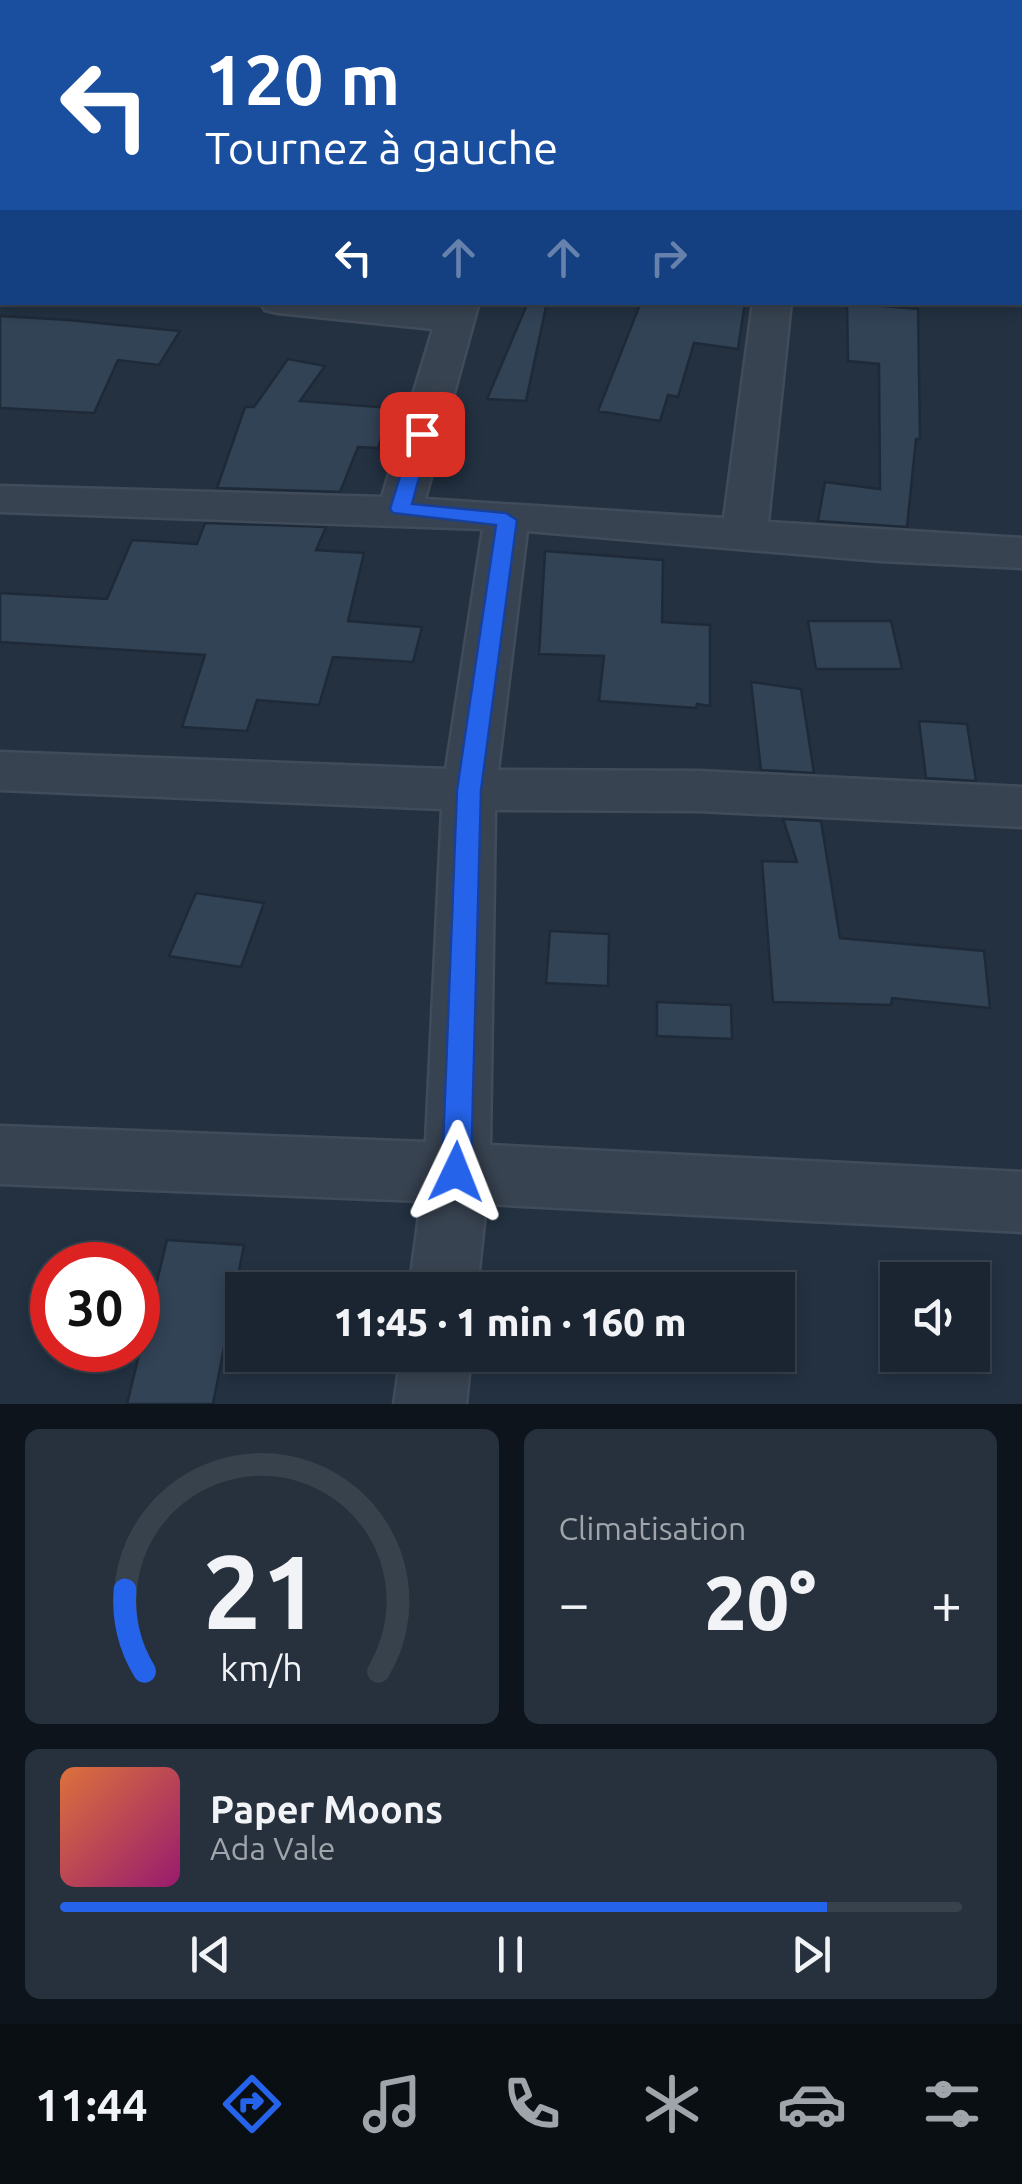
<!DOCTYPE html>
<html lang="fr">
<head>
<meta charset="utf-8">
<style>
  body { margin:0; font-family:Ubuntu,sans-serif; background:#27313d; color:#f1f3f6; height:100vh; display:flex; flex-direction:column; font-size:38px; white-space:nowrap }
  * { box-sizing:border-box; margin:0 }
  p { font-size:32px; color:#9fa5ab }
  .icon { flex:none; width:55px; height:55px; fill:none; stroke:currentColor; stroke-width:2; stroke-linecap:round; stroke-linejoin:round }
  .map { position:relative; height:1404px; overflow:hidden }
  .drawer { display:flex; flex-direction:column; gap:25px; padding:25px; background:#0e141b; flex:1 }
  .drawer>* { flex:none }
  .guide { position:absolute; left:0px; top:0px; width:1022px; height:305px; box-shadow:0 5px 15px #0003,0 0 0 2px #38424d; background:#1a4fa0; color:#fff; overflow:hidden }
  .tools { position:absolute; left:880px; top:1262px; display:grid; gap:20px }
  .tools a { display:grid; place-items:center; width:110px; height:110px; border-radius:0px; background:#1a2531; box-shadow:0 5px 15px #0003,0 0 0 2px #38424d; font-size:50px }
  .speed { position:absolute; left:30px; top:1242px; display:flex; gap:20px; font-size:50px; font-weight:700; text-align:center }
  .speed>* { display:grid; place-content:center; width:130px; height:130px; border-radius:50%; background:#1a2531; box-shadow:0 5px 15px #0003,0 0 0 2px #38424d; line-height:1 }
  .speed .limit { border:15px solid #d22; background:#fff; color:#111 }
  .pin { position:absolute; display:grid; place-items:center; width:85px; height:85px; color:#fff; margin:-42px; border-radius:20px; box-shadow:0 5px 15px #0006 }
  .me { position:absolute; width:110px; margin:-55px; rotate:2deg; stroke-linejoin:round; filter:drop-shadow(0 0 8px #0008) }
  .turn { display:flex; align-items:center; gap:35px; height:210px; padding:0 40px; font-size:45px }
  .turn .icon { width:130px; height:130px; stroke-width:2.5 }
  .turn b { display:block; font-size:70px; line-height:85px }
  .lanes { display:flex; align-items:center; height:95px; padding:0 40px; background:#0003; justify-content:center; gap:50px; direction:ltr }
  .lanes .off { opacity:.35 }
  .big { font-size:75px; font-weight:800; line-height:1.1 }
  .drawer .widget { flex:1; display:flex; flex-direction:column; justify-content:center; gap:15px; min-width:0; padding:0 35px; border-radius:15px; background:#27313d }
  .drawer .dial { align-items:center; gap:0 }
  .dial svg { height:260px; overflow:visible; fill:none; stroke:#38424d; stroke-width:7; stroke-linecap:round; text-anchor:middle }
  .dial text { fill:#f1f3f6; stroke:none }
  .song { display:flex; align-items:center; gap:30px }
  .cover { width:120px; height:120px; border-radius:15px; background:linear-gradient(135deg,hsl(20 70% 55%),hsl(320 70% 35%)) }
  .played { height:10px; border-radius:5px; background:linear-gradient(90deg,#2563eb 85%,#38424d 85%) }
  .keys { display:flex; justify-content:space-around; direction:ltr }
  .heat { display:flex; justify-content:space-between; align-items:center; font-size:55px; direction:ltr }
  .drawer .tiles { flex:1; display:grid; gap:25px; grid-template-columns:1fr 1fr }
  .widget:last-child { grid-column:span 2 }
  .trip { position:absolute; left:225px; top:1272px; width:570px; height:100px; border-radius:0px; background:#1a2531; box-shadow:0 5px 15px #0003,0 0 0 2px #38424d; font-weight:800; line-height:100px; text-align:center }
  .tab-bar { display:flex; height:160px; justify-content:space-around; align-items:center; background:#0a0f14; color:#9fa5ab }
  .tab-bar .icon { width:70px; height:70px }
  .tab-bar .current { color:#2563eb }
  .tab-bar b { font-size:45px; color:#f1f3f6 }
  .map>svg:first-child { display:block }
  .building { fill:#324356; stroke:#1f2a38; stroke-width:2.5 }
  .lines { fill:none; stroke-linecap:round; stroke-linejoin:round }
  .minor-casing { stroke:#414c5a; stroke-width:5 }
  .tertiary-casing { stroke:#414c5a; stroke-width:5 }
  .minor { fill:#384351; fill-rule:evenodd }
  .tertiary { fill:#384351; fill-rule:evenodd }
  .route { fill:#2563eb; stroke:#184099; stroke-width:2.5 }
</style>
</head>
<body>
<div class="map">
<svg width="1022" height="1404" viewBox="0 0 1022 1404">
  <rect width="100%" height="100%" fill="#233141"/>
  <!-- building -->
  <path class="building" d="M528,302H547L526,401L487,399Z
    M641,302H745L738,349L694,343L678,397L668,395L660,421L598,411Z
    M847,303L918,309L920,439H916L907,527L818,521L825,482L880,489L879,364L848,361Z
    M0,316L68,320L180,331L159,365L118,360L94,413L0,408Z
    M288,359L325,366L300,401L391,408L378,448L358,447L340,492L217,488L245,407H254Z
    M205,523L326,527L316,550L364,553L348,621L422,627L413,662L333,657L319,705L257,700L247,731L182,727L205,655L0,642V593L107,599L132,540L197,544Z
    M545,551L663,560L662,622L710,625V706L697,704L696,708L599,701L604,656L539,654Z
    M808,621H891L902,669H816Z
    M751,682L801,689L814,773L761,770Z
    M919,721L967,724L976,781L926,778Z
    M783,819L821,821L840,938L984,951L990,1008L892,998L891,1005L773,1002L762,861L797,862Z
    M196,893L264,903L241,967L169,956Z
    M550,931L609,934L608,986L546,983Z
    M657,1002L731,1005L732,1039L657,1036Z
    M167,1240L244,1245L213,1404H127Z"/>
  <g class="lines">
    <!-- minor casing -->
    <g class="minor-casing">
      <path id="minor" d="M510,0H538V2H510Z
        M695,0H723V2H695Z
        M869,0H897L898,2H870Z
        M0,252H2V274H0Z
        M260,302L440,307L441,302H479L425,499L724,518L753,302H791L768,522L1022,538V568L880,561L527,531L498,770L699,771L1022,787V827L699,811L495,810L490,1145L1022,1172V1232L486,1204L477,1290H409L421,1201L0,1184V1126L426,1142L442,809L0,790V752L446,769L483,529L0,512V486L382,497L433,329L278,313L265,310Z
        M401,1355H471L466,1404H394Z"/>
    </g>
    <!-- tertiary casing -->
    <g class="tertiary-casing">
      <path id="tertiary" d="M0,133H2V155H0Z
        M1020,227H1022V251H1020Z"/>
    </g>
    <!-- minor -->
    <use href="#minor" class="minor"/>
    <!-- tertiary -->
    <use href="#tertiary" class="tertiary"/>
  </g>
  <!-- route -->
  <path class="route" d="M422,428L431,434L412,504L506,513L517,520L481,790L471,1172L467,1182L456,1186L446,1182L442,1172L457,790L496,525L393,513L390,509L413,434Z"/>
</svg>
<div class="tools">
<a><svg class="icon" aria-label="sound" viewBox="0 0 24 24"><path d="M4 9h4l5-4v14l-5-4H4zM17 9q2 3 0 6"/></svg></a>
</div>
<div class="speed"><div class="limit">30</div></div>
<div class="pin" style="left:422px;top:434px;background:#d93025"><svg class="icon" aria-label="arrive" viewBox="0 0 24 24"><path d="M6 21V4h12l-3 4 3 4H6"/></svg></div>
<svg class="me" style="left:456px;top:1172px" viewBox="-20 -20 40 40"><path d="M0-17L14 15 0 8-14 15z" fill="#2563eb" stroke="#fff" stroke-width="4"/></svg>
<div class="trip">11:45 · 1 min · 160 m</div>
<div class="guide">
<div class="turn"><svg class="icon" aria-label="left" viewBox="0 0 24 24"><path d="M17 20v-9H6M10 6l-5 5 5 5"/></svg><div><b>120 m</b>Tournez à gauche</div></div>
<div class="lanes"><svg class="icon" aria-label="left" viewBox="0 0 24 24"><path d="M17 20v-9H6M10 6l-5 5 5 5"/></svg><svg class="icon off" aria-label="ahead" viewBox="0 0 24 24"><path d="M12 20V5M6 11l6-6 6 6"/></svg><svg class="icon off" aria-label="ahead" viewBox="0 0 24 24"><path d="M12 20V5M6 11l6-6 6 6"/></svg><svg class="icon off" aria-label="right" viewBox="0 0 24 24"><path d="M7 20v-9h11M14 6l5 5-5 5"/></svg></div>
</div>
</div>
<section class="drawer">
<div class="tiles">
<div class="widget dial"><svg viewBox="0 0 100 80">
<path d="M14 69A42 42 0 1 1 86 69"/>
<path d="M14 69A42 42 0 0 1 8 44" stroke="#2563eb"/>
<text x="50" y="56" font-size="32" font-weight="700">21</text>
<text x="50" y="72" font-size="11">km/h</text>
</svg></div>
<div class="widget"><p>Climatisation</p>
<div class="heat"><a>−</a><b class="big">20°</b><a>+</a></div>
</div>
<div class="widget">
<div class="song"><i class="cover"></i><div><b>Paper Moons</b><p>Ada Vale</p></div></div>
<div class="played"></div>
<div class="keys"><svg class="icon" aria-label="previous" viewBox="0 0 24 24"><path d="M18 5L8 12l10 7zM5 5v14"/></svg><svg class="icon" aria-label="pause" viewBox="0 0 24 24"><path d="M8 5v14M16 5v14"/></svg><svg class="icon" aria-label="next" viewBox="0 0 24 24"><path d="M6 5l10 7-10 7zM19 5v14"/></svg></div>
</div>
</div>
</section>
<nav class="tab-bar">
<b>11:44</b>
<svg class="icon current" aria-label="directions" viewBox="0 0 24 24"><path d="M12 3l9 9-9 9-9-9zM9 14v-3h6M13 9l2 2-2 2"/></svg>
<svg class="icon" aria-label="music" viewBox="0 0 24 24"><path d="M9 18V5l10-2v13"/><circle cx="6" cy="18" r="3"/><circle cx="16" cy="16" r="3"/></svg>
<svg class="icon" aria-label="phone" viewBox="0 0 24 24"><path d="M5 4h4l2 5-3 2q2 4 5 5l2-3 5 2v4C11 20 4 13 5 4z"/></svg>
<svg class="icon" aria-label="climate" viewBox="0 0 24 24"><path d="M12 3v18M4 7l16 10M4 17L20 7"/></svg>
<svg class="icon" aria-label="car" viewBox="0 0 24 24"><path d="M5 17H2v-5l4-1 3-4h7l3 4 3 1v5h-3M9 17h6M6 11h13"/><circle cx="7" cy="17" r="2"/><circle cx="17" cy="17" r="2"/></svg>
<svg class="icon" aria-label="filters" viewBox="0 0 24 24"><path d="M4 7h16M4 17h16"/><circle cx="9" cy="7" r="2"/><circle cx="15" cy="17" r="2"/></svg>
</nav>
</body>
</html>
